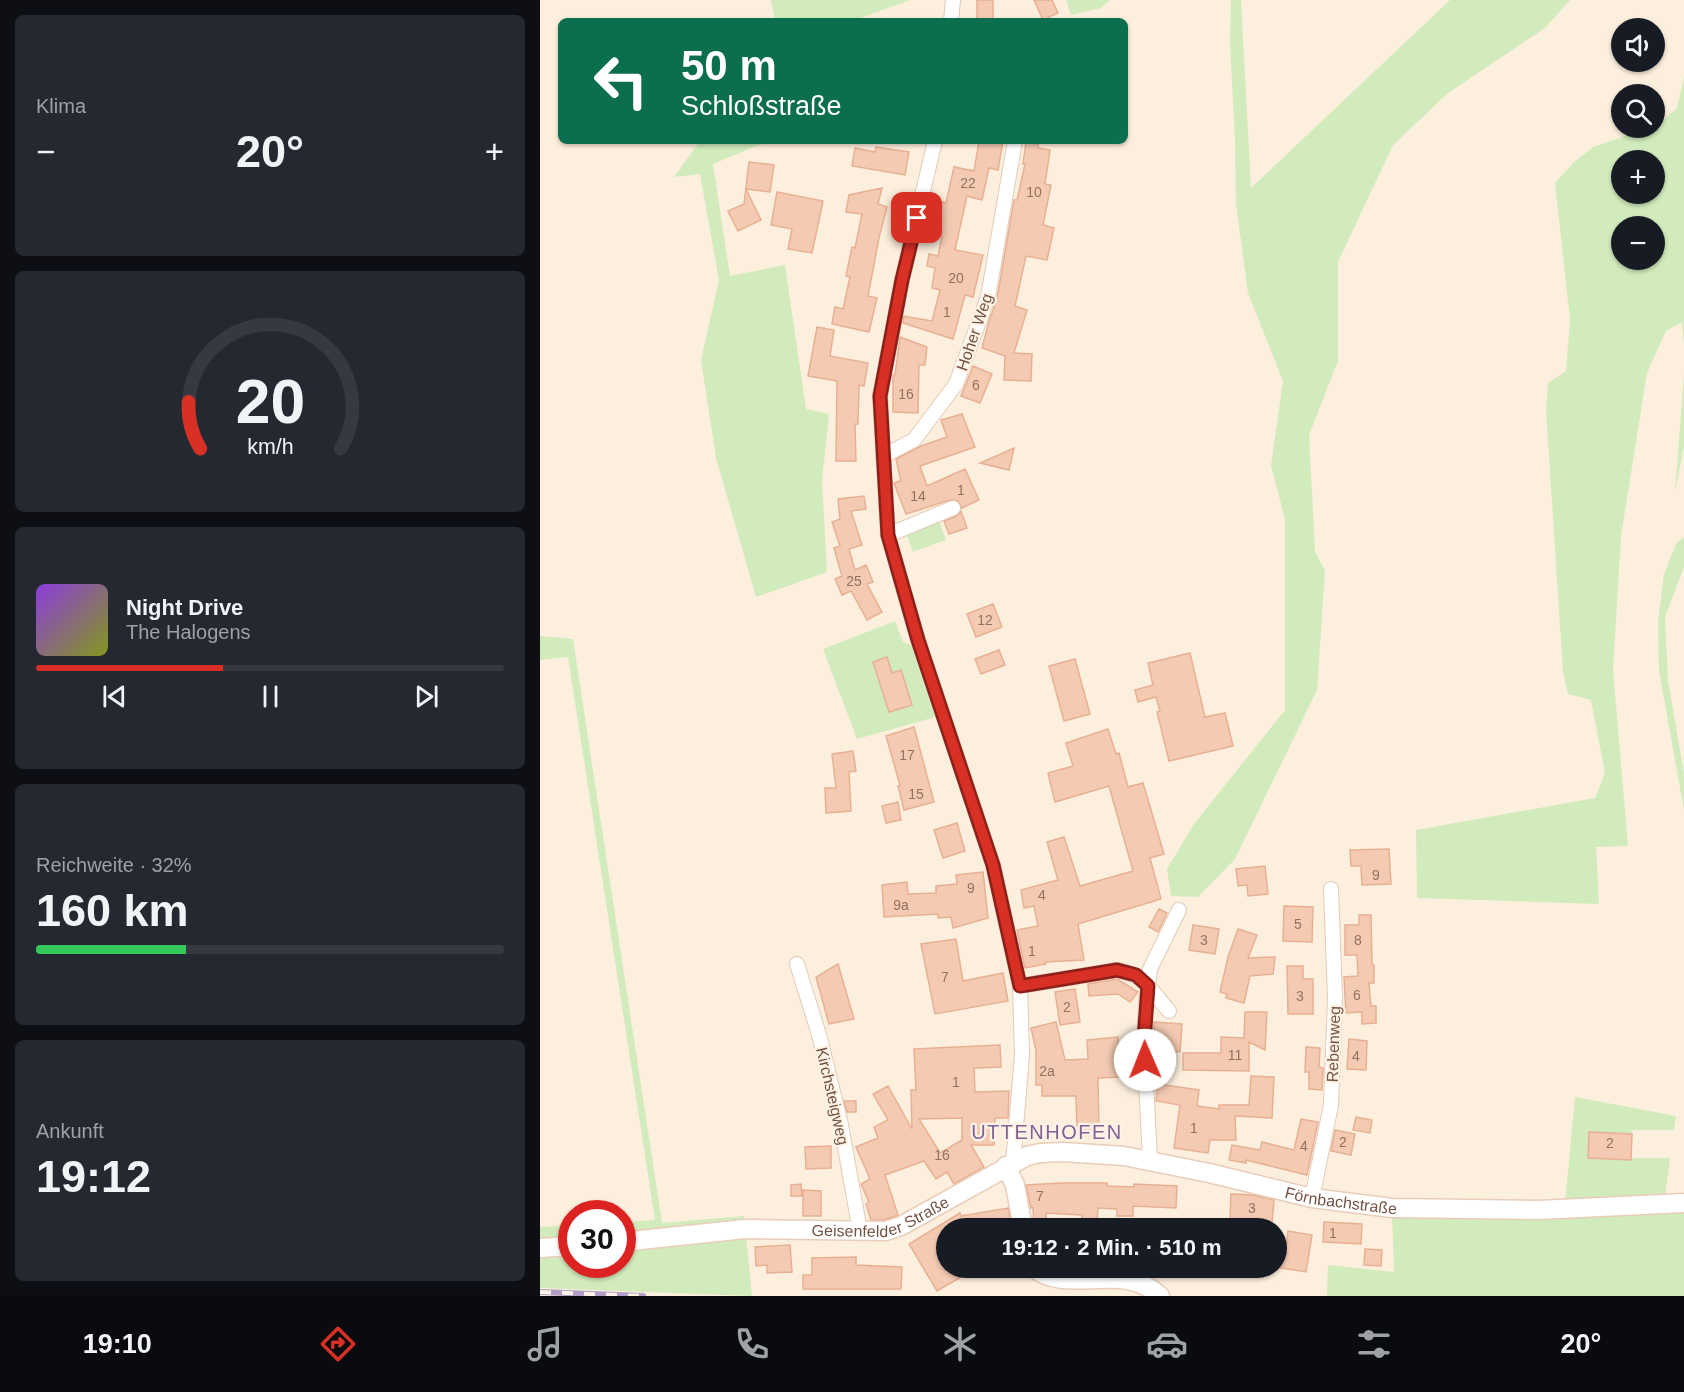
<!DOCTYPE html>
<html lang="de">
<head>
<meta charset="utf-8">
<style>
  body { margin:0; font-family:Helvetica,sans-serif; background:#242831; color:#f1f3f6; height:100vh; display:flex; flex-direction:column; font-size:22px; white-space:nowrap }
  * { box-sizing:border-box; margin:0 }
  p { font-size:20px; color:#9ea1a6 }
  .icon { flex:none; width:33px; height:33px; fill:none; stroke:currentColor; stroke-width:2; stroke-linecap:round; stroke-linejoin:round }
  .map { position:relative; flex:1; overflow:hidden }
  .side { display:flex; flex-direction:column; gap:15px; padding:15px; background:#0d0f14; width:540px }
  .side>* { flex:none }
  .hud { position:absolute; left:18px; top:18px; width:570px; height:126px; border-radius:9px; box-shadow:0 2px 4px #0004; background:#0b6e4f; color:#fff; overflow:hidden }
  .buttons { position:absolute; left:1071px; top:18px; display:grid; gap:12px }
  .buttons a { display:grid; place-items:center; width:54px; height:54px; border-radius:50%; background:#171b24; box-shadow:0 2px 4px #0004; font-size:30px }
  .speed { position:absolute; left:18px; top:1200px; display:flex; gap:12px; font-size:30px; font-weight:700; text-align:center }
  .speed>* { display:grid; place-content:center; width:78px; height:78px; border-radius:50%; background:#171b24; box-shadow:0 2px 4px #0004; line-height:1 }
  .speed .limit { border:9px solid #d22; background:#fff; color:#111 }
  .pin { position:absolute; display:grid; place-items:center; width:51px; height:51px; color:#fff; margin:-26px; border-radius:12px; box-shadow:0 3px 9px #0006 }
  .me { position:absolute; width:66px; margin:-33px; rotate:359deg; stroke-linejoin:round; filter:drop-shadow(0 0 4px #0008) }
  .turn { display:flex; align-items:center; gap:21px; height:126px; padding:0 24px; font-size:27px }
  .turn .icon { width:78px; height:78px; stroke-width:2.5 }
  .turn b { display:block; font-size:42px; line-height:51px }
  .big { font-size:45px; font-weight:800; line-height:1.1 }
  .side .widget { flex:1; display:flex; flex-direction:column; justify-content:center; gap:9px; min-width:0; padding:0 21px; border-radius:9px; background:#242831 }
  .side .dial { align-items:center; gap:0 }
  .dial svg { height:156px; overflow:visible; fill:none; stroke:#363941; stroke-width:7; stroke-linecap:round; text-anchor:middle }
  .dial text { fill:#f1f3f6; stroke:none }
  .song { display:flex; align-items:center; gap:18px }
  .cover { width:72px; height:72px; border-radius:9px; background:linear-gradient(135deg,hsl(270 70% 55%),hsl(70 70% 35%)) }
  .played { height:6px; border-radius:3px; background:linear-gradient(90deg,#d93025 40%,#363941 40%) }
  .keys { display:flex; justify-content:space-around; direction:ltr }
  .heat { display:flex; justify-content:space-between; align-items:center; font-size:33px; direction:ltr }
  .charge { height:9px; border-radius:4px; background:linear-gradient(90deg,#34c759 32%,#363941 0) }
  .trip { position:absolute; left:396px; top:1218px; width:351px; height:60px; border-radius:30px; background:#171b24; box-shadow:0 2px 4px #0004; font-weight:800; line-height:60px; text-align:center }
  .tabs { display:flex; height:96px; justify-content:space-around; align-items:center; background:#090b0e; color:#9ea1a6 }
  .tabs .icon { width:42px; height:42px }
  .tabs .active { color:#d93025 }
  .tabs b { font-size:27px; color:#f1f3f6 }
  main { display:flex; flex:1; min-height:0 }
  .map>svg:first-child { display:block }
  .green { fill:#d1ebbc; fill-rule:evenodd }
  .building { fill:#f4cab3; stroke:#e8b093; stroke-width:1.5; fill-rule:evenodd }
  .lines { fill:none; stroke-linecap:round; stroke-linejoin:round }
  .street-casing { stroke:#e1cbb9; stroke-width:16 }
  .secondary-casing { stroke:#e9cdb9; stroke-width:21 }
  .street { stroke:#fff; stroke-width:14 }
  .secondary { stroke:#fff; stroke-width:18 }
  .rail-casing { stroke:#b19dc6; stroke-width:6 }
  .rail { stroke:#fff3e5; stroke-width:4; stroke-dasharray:11; stroke-linecap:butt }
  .route-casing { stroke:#8d1f18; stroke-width:15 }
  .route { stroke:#d93025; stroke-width:10 }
  .labels { text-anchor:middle; stroke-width:4.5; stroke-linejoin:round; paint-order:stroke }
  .number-label { font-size:14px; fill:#947160 }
  .street-label { font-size:16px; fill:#745345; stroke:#fff3e5 }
  .quarter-label { font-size:20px; letter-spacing:1.5px; fill:#826098; stroke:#fff3e5 }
</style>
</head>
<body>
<main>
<section class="side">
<div class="widget"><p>Klima</p>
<div class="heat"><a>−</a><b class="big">20°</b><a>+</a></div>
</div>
<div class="widget dial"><svg viewBox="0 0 100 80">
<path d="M14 69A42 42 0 1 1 86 69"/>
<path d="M14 69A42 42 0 0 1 8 45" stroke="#d93025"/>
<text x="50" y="56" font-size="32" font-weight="700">20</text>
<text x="50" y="72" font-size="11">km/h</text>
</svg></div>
<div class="widget">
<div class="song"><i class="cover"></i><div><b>Night Drive</b><p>The Halogens</p></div></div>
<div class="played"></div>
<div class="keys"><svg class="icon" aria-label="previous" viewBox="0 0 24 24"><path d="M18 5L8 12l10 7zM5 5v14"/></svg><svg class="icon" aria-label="pause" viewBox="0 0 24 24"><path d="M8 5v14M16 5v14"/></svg><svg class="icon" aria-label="next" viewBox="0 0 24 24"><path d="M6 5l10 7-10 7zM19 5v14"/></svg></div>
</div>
<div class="widget"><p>Reichweite · 32%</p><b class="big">160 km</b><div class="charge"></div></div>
<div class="widget"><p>Ankunft</p><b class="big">19:12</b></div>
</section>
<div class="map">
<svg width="1144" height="1296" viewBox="0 0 1144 1296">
  <rect width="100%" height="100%" fill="#fdefdd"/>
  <!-- green -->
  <path class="green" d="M231,0H370L318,19V21H235Z
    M526,0H570L561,8L531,15Z
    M691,0H701L711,188L910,0H1030L1005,28L908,93L853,145L798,262V361L769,435L775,551L785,571L777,690L695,859L658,897L631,896L627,869L654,824L745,710V519L731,466L743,381L708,293L696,204L695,140L690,42Z
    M1144,77V344L1142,322L1126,331L1107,373L1081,536L1073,670L1088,846L1056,847L1059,904L877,898L876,830L1055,798L1065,773L1051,700L1028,694L1023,672L1006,410L1008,383L1026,371L1030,320L1015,183L1034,162L1053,147L1109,128H1114L1137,108ZM1082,160H1114V194H1082ZM1082,226H1114V260H1082Z
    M160,141H228L173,164L190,276L245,265L266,409L289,414L282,481L287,572L216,597L176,458L161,360L179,280L160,174L134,177Z
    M1144,374V446L1135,493Z
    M399,521L406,540L373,552L366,533Z
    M1144,537V567L1125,617L1128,681L1144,773V810L1119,671L1118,622L1124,574L1136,544Z
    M355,621L363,642L378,648L399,716L317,739L283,649Z
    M0,636L33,639L122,1223L204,1216L212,1296L0,1288V1227L31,1225L32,1264H82L83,1222L115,1220L28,657L0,660Z
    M1035,1097L1136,1116L1134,1130H1092V1134L1049,1133L1048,1158H1130L1125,1198L1025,1203Z
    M1144,1210V1296H787L788,1265L854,1272L852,1213Z"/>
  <!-- building -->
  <path class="building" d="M437,0H453V21L437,20Z
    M494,0H512L518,13L503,20Z
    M439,141H463L458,170L449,168L442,200L427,196L415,250L443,255L433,297L425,295L413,339L363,323L364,316L392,321L400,290L392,288L395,268L387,266L389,254L398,256L402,236L385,232L393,200L406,203L414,167L434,171Z
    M486,142L498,144V148L510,150L505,184L511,185L503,225L514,228L507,260L486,256L475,306L487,310L474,353L492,354L491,381L464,380L465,356L442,348L449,321L457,299L474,200H477L485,164H483Z
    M336,147L369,152L365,175L312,166L315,148L335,152Z
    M209,162L234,165L230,192L206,189L221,220L198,231L188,211L204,204Z
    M342,188L338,204L347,207L339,238L328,296L337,298L329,332L292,324L295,307L303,309L310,277L306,276L312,247L315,248L322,214L306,212L309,195Z
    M237,192L283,201L272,253L248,249L252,229L231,225Z
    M277,327L294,330L290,356L328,363L324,386L319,385L318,424H315L316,461H296L297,381L268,376Z
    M360,337L387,347L385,365H379L378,413L353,412V375H355Z
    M433,366L452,374L440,403L421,396Z
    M422,414L435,447L380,466L387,486L425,469L439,500L422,508L418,501L410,500L366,514L354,483L361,481L356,459L381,446L407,437L401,420Z
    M474,448L469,470L440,463Z
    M324,496L326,509L311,511L322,545L309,549L315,570L326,565L333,582L327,584L342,612L327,620L311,591L302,595L295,579L302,576L294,548L300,546L292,522L300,519L298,499Z
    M421,511L427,528L409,534L404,521L417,516Z
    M453,604L462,627L436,637L427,614Z
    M459,650L465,665L441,674L435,659Z
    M650,653L665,717L685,713L693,746L629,761L617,712L620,711L616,697L598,702L595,690L613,685L608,663Z
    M347,657L352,673L361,670L372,705L349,712L333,662Z
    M535,659L550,714L524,721L509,666Z
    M374,727L394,802L364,810L358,786L360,785L346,736Z
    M568,729L576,754L579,753L588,787L603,783L624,854L610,858L621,899L538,924L544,960L505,962L506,964L485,968L477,930L498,926L494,906L484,908L481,890L518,880L507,842L524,837L540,886L593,871L569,786L515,802L508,773L533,766L526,743Z
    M313,751L316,771L309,772L311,811L286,813L285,788H296L292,754Z
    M358,802L361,820L346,823L342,806Z
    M417,823L425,851L403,858L394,830Z
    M849,849L851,884L822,885L821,866H811L810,850Z
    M725,866L728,894L708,896L707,885L698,886L696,869Z
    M443,872L448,918L413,928L411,917L398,918V914L344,917L342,885L367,882L368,894L396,893V886L417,884L416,875Z
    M744,906L773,907L772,942L743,941Z
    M619,909L627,913L618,932L609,927Z
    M819,915H831L832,965H834V983H829L831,1006H836V1023L822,1024V1012L806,1013L804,977L818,976L817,955H805V925H819Z
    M653,925L679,929L675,954L649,950Z
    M698,929L717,935L708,958L735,957L733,974L710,976L704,1003L686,998L687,994L680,992L688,957Z
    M416,939L423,981L463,973L468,1001L395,1014L381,944Z
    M298,964L314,1019L289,1024L276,977Z
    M747,966H763V979H773V1014H748Z
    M577,979L598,992L590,1002L578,994L549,996L548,984Z
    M535,989L540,1022L520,1025L515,992Z
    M705,1012H727L725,1050L709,1042V1071L643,1070V1053H681V1037L704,1038Z
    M516,1022L525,1060L548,1059L547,1040L578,1037L580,1062L596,1061L597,1071L580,1072L581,1077L558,1078L559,1131H537L536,1096H502V1085H496V1050L491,1028Z
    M614,1022L642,1024L640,1052L614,1050Z
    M809,1039L827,1041L826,1070L807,1069Z
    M460,1045L461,1067L434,1068L435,1092L469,1091L468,1118H455L454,1145H431L444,1167L414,1184L407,1172L396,1179L384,1161L345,1175L358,1215L344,1220H331L326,1204L329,1202L321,1184L330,1179L316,1147L338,1138L334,1127L348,1120L333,1094L348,1086L372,1129L371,1090H376L374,1049ZM422,1118V1140L400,1153L379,1119Z
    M766,1047L780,1048L779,1067L783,1068L782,1090L769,1089V1072H765Z
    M711,1076L734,1077L732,1118L695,1116L696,1140H670L668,1153L634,1148L640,1105L616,1101L618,1084L659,1090L657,1106L679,1109V1105H709Z
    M304,1101H316V1112H307Z
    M816,1117L832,1120L830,1133L813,1130Z
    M761,1119L778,1122L767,1175L706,1160V1163L689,1160L692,1145L720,1150L722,1142L754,1150Z
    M795,1130L815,1134L811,1155L791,1151Z
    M1049,1132L1092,1134L1091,1160L1048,1158Z
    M291,1146V1168L266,1169L265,1147Z
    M521,1183H567V1186L594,1187V1184L637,1186L636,1208L593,1206V1216H577V1209L558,1208L557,1222L542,1221V1215L506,1213V1228H494L493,1208H491L486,1185Z
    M261,1184L262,1196H251V1185Z
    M263,1190L281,1191V1216H263Z
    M691,1194L712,1195L734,1200L732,1223L690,1220Z
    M468,1208L472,1228H406V1268H437L397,1291L369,1244L420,1213L421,1216Z
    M784,1222L822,1224L821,1244L783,1242Z
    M748,1231L772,1235L766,1272L736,1267V1248L746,1249Z
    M250,1245L252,1272L227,1273V1265L216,1266L215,1247Z
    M825,1249L842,1250L841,1266L824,1265Z
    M316,1257V1265L362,1267L361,1289H263V1275H272V1258Z"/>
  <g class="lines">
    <!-- street casing -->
    <g class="street-casing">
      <path id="street" d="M411,21L413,0
        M395,141L362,280L340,396L348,535L378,640L453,865L480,986L482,1055L473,1163
        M343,456L374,440L416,384L448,297L475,141
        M348,535L413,508
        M257,964L280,1038L301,1125L320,1231
        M480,986L577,970C606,975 611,991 629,1011
        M610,1161L604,1040L606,1003L610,969L639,910
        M772,1198L791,1105L795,998L791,889"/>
    </g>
    <!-- secondary casing -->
    <g class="secondary-casing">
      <g id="secondary">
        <path d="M466,1166L475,1185L483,1228"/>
        <path id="s1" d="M82,1242L205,1229L346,1231L361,1226L487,1156L500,1153L523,1152L584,1156L669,1173L772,1198L852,1208L998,1210L1144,1203"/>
        <path d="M0,1248L32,1246"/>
        <path d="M494,1268C528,1296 583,1260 620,1296"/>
      </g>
    </g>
    <!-- street -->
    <use href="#street" class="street"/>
    <!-- secondary -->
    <use href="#secondary" class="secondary"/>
    <!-- rail casing -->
    <g class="rail-casing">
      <path id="rail" d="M0,1292L103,1296"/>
    </g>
    <!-- rail -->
    <use href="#rail" class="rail"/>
  </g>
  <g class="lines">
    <!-- route casing -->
    <g class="route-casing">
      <path id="route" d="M377,218L362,280L340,396L348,535L378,640L453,865L480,986L577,970L596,975L608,986L604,1040L605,1060"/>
    </g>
    <!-- route -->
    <use href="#route" class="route"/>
  </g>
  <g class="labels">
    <!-- number labels -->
    <g class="number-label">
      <text x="428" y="188">22</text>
      <text x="494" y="197">10</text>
      <text x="416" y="283">20</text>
      <text x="407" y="317">1</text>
      <text x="436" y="390">6</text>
      <text x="366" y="399">16</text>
      <text x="421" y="495">1</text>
      <text x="378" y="501">14</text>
      <text x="314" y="586">25</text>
      <text x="445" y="625">12</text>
      <text x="367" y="760">17</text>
      <text x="376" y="799">15</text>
      <text x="836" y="880">9</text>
      <text x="431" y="893">9</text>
      <text x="502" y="900">4</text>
      <text x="361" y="910">9a</text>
      <text x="758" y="929">5</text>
      <text x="664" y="945">3</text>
      <text x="818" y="945">8</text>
      <text x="492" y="956">1</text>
      <text x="405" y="982">7</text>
      <text x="817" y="1000">6</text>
      <text x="760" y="1001">3</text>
      <text x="527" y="1012">2</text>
      <text x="695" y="1060">11</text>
      <text x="816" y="1061">4</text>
      <text x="507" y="1076">2a</text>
      <text x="416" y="1087">1</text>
      <text x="654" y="1133">1</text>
      <text x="803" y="1147">2</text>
      <text x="1070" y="1148">2</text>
      <text x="764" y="1151">4</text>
      <text x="402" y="1160">16</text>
      <text x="500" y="1201">7</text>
      <text x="712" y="1213">3</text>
      <text x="793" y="1238">1</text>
    </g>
    <!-- street labels -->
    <g class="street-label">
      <text transform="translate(434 332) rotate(-71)" y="6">Hoher Weg</text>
      <text transform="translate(793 1044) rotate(-88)" y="6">Rebenweg</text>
      <text transform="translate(293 1096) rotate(77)" y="6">Kirchsteigweg</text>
      <text dy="6" stroke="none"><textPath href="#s1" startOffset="744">Förnbachstraße</textPath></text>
      <text dy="6" stroke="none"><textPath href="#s1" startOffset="262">Geisenfelder Straße</textPath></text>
    </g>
    <!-- quarter labels -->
    <g class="quarter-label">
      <text x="507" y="1139">UTTENHOFEN</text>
    </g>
  </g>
</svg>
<div class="buttons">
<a><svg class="icon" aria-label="sound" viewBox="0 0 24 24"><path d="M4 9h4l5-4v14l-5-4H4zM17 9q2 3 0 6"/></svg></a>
<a><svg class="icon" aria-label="search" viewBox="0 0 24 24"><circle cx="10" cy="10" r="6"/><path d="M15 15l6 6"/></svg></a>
<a>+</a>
<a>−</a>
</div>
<div class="speed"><div class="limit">30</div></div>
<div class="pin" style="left:377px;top:218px;background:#d93025"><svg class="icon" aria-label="arrive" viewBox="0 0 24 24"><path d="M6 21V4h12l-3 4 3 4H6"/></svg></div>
<svg class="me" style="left:605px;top:1060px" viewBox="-20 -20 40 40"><circle r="19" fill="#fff"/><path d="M0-13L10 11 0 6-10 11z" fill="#d93025"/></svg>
<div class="trip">19:12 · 2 Min. · 510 m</div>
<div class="hud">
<div class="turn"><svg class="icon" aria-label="left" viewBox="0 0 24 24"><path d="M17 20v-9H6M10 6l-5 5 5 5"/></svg><div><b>50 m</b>Schloßstraße</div></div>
</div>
</div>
</main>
<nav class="tabs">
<b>19:10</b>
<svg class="icon active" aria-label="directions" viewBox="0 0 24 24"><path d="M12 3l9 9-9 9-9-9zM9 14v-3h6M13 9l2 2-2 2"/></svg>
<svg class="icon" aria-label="music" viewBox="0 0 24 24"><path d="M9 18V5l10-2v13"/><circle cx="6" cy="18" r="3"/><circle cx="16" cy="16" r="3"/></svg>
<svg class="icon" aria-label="phone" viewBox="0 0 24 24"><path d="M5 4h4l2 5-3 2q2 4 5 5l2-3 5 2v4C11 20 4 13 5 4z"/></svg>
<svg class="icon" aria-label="climate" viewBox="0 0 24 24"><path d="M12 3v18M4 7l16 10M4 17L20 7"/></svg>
<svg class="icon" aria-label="car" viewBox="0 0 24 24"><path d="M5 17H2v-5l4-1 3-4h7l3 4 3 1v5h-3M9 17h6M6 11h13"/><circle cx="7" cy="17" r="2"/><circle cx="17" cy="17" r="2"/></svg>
<svg class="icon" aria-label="filters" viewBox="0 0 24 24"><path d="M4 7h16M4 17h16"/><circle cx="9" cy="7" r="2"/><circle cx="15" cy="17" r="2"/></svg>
<b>20°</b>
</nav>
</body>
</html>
